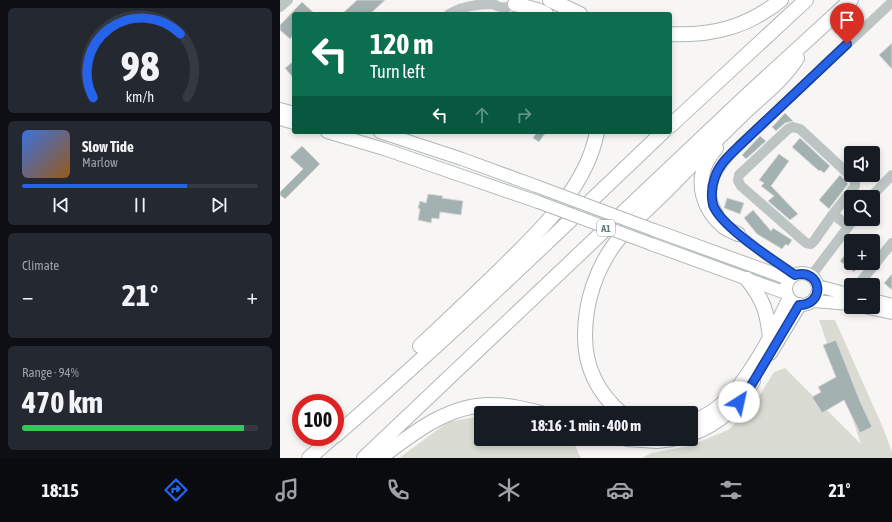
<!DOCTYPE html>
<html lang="en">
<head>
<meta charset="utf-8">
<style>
  body { margin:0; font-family:"Asap Condensed",sans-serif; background:#242831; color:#f1f3f6; height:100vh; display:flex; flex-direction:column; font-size:15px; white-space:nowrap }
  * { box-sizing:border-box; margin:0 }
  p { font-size:13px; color:#9ea1a6 }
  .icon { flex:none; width:22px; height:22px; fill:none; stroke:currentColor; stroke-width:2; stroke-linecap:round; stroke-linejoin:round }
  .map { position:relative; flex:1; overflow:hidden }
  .details { display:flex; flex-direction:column; gap:8px; padding:8px; background:#0d0f14; width:280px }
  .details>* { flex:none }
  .banner { position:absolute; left:12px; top:12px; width:380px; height:122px; border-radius:4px; box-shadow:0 2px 6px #0003; background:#0b6e4f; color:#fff; overflow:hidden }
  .controls { position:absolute; left:564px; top:146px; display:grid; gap:8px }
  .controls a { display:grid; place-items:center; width:36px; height:36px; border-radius:4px; background:#171b24; box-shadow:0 2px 6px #0003; font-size:20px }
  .speed { position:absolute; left:12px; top:394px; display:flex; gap:8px; font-size:20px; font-weight:700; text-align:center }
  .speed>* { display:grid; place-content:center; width:52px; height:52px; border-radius:50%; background:#171b24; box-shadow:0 2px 6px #0003; line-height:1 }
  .speed .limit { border:6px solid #d22; background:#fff; color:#111 }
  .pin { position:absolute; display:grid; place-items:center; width:34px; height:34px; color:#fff; margin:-41px -17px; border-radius:50% 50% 50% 0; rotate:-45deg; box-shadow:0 0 4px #0007 }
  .pin .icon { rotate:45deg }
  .me { position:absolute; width:44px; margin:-22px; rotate:35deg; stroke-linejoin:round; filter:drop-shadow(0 0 3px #0008) }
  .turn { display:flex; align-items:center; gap:14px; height:84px; padding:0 12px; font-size:18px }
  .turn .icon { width:52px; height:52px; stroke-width:2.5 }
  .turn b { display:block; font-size:28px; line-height:34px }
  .lanes { display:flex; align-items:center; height:38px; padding:0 12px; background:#0003; justify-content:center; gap:20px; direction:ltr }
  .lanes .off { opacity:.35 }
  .big { font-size:30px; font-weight:700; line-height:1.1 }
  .details .card { flex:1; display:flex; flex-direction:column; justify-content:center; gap:6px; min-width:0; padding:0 14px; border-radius:6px; background:#242831 }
  .details .dial { align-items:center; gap:0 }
  .dial svg { height:104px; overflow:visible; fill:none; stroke:#363941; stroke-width:7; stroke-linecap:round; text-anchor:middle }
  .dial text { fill:#f1f3f6; stroke:none }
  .song { display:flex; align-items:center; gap:12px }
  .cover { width:48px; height:48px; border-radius:6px; background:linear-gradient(135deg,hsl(220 70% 55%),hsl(30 70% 35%)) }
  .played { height:4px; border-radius:2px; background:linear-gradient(90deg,#2563eb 70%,#363941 70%) }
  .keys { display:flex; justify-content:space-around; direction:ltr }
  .heat { display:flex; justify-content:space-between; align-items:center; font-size:22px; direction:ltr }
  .charge { height:6px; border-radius:3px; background:linear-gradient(90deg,#34c759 94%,#363941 0) }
  .trip { position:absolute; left:194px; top:406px; width:224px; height:40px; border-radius:4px; background:#171b24; box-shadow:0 2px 6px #0003; font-weight:700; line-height:40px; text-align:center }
  .dock { display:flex; height:64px; justify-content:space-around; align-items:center; background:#090b0e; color:#9ea1a6 }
  .dock .icon { width:28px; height:28px }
  .dock .selected { color:#2563eb }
  .dock b { font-size:18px; color:#f1f3f6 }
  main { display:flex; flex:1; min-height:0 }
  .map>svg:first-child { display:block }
  .green { fill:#dadcd4 }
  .building { fill:#a3b1b1; stroke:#d9d8d7 }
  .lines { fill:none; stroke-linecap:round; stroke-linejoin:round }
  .major-casing { stroke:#b0b8b9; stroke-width:14 }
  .highway-casing { stroke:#b0b7b8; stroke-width:16 }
  .minor { stroke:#bcc4c4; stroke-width:10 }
  .major { stroke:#fff; stroke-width:12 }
  .highway { stroke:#fff; stroke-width:14 }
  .major-bridge-casing { stroke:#b0b8b9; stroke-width:14; stroke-linecap:butt }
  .major-bridge { stroke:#fff; stroke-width:12 }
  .route-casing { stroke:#184099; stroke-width:10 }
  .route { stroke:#2563eb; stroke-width:7 }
  .labels { text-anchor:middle; stroke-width:4; stroke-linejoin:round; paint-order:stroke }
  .shield { fill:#fff; stroke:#8f9fa0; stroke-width:1 }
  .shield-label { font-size:10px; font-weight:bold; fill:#5f7678 }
</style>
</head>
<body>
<main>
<section class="details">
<div class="card dial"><svg viewBox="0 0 100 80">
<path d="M14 69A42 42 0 1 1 86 69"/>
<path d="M14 69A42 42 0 0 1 81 20" stroke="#2563eb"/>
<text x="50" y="56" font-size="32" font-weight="700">98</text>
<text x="50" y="72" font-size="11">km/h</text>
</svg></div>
<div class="card">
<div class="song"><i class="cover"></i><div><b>Slow Tide</b><p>Marlow</p></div></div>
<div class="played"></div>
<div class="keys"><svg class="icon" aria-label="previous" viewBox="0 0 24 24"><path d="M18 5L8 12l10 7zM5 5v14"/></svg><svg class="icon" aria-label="pause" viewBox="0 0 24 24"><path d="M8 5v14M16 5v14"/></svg><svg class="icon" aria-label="next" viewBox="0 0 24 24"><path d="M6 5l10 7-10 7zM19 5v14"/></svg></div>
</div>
<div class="card"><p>Climate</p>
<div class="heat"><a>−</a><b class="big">21°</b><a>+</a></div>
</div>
<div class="card"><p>Range · 94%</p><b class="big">470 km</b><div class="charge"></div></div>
</section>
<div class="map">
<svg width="612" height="458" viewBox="0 0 612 458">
  <rect width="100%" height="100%" fill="#f7f6f4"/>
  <!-- green -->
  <path class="green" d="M539,320H555L604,430L612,452V458H362L371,453L409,446L448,430L473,406L494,372L505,368L581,444Z
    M201,416V439H290L293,441L301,458H119L168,422Z"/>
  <!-- building -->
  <path class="building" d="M77,0H105L90,14H62Z
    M22,2L35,14H14V34L10,39L0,30V25Z
    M612,43V69L599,55Z
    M14,61V79L5,68Z
    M505,113L513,121L505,123L496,131L492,127Z
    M257,132H266L259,142L253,138Z
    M480,136L486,141L466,159L462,155Z
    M520,138L550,166L544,173L540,170L539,171L512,147Z
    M22,146L40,164L5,199L0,195V192L23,169L10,157Z
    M499,154L509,161L491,186L518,214L510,220L488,201L494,196L481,186L484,183L479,180Z
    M560,175L568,184L549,209L539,200Z
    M148,194L163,196L162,198L183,201L181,215L160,212L159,219L152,218L151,223L138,220L140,209L138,208L140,201L146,203Z
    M447,198L464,203L460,214L444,208Z
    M473,210L491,231L493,228L512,240L508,246L506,244L502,249L477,234L464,218Z
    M571,248V263H582L574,272L560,261Z
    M612,274V290L604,283Z
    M556,340L580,401L592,427L580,433L564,400L542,413L532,397L541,392L538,387L556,377L543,345Z"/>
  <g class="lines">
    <!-- major casing -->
    <g class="major-casing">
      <path id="major" d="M0,109L14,113
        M0,119L14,123
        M47,132L104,149L258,202
        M100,132L182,159L256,186
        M374,230L509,279
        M371,244L506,293
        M506 289a16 16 0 1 1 32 0a16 16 0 1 1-32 0Z
        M538,286L571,295
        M593,300L612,305
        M533,301L571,304
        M584,307L612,313"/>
    </g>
    <!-- highway casing -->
    <g class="highway-casing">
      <path id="highway" d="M270,0L300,14
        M235,4L257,10L266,14
        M390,34C433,36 467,27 501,0
        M390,126L526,0
        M436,148C433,152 430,156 427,161C415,184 424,211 444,227C448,230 454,232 458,234
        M490,338L509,300
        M140,346C167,321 193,296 220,270C259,231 306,189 317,132
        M490,353L519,305
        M341,413C318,393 305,367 305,336C305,302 316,268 337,241C352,222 371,206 388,189C413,163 439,137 465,112C483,95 504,79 517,58
        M411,422C449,410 472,370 490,338C487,311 484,301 467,279
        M411,434C438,424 459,406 473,381
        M55,436C168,338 275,235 383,132
        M347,439L377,441L393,439
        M29,458L53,437
        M84,458L464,98L571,0
        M100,458C133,433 169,404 212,405C229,405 245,409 261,413"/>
    </g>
    <!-- minor -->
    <path class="minor" d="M209,0C218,10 230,10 238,0
      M0,7L8,0
      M169,14C183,6 197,4 213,4
      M591,197L612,175
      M439,213C421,187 441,164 459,146L612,2
      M553,214L575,186V180L520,129L513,127L508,129L459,175L458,181L461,186L526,243L531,244L534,241L553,214L568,226
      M454,229L486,256L515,275
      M531,276L574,219
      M578,285L612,243"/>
    <!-- major -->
    <use href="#major" class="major"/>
    <!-- highway -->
    <use href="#highway" class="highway"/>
    <!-- major-bridge casing -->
    <g class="major-bridge-casing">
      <path id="major-bridge" d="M256,186L374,230
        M258,202L371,244"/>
    </g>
    <!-- major-bridge -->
    <use href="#major-bridge" class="major-bridge"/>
  </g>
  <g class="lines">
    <!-- route casing -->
    <g class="route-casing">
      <path id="route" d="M459,402L472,384L519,305C546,305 542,268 515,275C495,261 441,227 433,205C431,196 432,185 435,177C439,164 450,155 459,146L567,44"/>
    </g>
    <!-- route -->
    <use href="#route" class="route"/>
  </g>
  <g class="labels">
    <!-- shield labels -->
    <rect class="shield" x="317" y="220" width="18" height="16" rx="3"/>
    <g class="shield-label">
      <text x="326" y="232">A1</text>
    </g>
  </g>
</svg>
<div class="controls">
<a><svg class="icon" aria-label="sound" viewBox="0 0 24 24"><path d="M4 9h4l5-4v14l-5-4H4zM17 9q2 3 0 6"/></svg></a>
<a><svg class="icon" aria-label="search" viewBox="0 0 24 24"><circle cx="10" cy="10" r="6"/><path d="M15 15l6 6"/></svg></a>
<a>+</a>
<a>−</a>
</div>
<div class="speed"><div class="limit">100</div></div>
<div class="pin" style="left:567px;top:44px;background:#d93025"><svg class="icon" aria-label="arrive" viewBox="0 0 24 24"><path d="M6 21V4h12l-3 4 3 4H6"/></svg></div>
<svg class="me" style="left:459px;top:402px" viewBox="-20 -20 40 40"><circle r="19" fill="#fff"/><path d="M0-13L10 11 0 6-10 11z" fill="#2563eb"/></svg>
<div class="trip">18:16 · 1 min · 400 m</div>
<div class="banner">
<div class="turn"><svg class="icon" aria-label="left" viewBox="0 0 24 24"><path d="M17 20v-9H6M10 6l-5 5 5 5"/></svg><div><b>120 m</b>Turn left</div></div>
<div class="lanes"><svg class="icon" aria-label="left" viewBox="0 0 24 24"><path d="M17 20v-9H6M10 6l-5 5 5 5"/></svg><svg class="icon off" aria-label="ahead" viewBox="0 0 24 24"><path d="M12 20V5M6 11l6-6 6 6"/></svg><svg class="icon off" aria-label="right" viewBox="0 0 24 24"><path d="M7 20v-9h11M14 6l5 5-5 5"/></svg></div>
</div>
</div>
</main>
<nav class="dock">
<b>18:15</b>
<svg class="icon selected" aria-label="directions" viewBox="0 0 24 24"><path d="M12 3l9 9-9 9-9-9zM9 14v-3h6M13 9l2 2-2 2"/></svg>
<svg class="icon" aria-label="music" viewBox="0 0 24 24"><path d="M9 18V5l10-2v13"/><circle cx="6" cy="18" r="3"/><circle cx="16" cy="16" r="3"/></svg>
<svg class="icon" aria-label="phone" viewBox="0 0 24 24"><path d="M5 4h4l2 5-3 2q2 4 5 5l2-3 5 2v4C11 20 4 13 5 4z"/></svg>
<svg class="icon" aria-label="climate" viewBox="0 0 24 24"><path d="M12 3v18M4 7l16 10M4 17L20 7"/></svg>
<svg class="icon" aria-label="car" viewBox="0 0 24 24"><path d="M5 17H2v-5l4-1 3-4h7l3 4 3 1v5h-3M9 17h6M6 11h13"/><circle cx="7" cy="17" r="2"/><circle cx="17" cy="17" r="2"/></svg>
<svg class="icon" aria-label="filters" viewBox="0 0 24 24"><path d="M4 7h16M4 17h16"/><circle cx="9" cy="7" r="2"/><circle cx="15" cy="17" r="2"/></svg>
<b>21°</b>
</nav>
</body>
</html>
